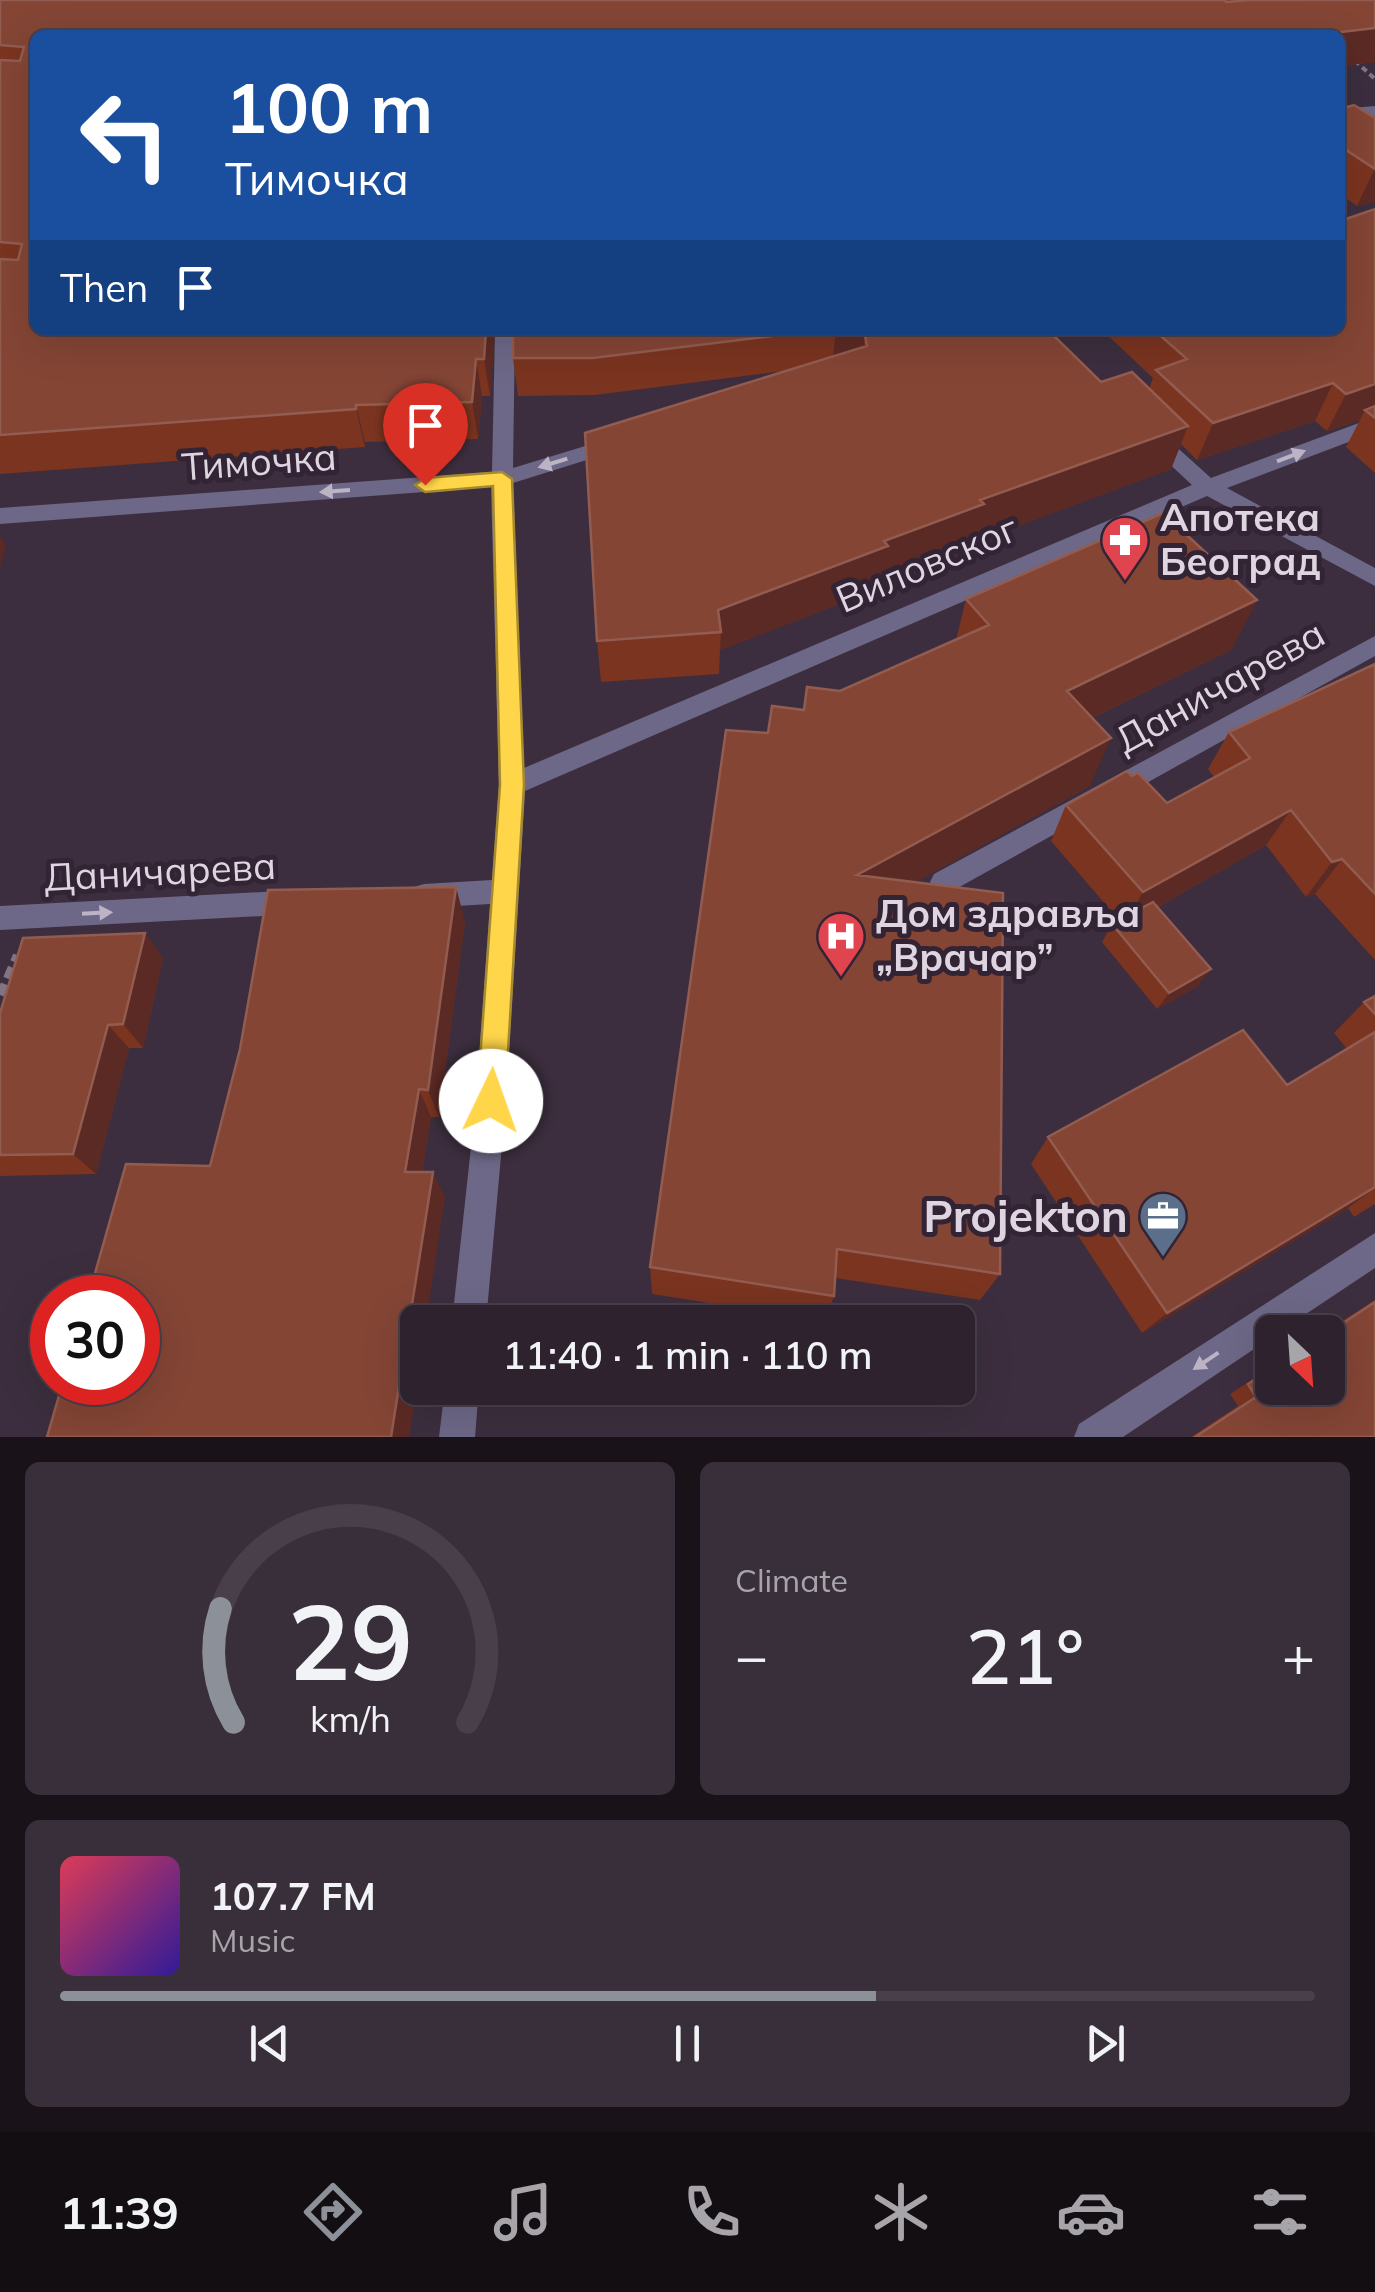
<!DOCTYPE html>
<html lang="en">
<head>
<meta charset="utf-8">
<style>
  body { margin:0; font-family:Mulish,sans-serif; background:#392f3a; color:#f1f3f6; height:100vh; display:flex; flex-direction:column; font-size:38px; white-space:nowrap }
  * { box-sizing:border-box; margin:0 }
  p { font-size:32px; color:#a7a4aa }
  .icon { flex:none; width:55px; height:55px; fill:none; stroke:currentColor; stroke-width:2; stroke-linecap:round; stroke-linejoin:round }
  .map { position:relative; height:1437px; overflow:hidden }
  .side { display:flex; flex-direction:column; gap:25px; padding:25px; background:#191319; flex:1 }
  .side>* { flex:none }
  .hud { position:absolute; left:30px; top:30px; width:1315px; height:305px; border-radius:15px; box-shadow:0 10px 40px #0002,0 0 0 2px #483f4a; background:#1a4fa0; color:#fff; overflow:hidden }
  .needle { width:65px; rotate:155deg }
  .fabs { position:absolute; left:1255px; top:1315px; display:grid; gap:20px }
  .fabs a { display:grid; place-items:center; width:90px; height:90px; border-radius:15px; background:#2d222e; box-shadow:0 10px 40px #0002,0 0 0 2px #483f4a; font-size:50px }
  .speed { position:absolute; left:30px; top:1275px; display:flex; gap:20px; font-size:50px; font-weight:700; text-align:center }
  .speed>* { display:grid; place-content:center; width:130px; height:130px; border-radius:50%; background:#2d222e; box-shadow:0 10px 40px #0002,0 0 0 2px #483f4a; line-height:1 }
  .speed .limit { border:15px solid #d22; background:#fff; color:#111 }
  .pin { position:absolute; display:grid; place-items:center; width:85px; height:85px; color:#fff; margin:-102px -42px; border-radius:50% 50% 50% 0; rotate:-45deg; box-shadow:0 0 10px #0007 }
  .pin .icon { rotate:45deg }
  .me { position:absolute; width:110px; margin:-55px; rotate:3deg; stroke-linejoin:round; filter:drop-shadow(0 0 8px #0008) }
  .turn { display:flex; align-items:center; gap:35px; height:210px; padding:0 30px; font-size:45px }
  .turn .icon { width:130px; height:130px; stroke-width:2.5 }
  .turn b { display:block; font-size:70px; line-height:85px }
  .then { display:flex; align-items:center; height:95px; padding:0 30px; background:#0003; gap:20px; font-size:38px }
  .big { font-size:75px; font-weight:600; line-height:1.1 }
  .side .widget { flex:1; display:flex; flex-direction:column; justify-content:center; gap:15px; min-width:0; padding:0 35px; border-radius:15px; background:#392f3a }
  .side .dial { align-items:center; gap:0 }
  .dial svg { height:260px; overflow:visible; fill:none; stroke:#483f4a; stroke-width:7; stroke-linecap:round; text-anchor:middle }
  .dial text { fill:#f1f3f6; stroke:none }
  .song { display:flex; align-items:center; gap:30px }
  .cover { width:120px; height:120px; border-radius:15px; background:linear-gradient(135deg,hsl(350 70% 55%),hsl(250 70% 35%)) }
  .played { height:10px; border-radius:5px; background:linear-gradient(90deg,#8c9099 65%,#483f4a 65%) }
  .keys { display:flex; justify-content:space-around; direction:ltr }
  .heat { display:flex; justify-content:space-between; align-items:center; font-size:55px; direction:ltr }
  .side .tiles { flex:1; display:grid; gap:25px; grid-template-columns:1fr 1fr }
  .widget:last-child { grid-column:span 2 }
  .trip { position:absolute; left:400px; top:1305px; width:575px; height:100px; border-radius:15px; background:#2d222e; box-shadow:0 10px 40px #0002,0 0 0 2px #483f4a; font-weight:600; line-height:100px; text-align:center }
  .menu { display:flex; height:160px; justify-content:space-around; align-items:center; background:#120e12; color:#a7a4aa }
  .menu .icon { width:70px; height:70px }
  .menu .current { color:#8c9099 }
  .menu b { font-size:45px; color:#f1f3f6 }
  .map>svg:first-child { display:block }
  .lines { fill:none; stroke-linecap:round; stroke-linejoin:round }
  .path-far1 { stroke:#817583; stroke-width:4; stroke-dasharray:6 4; stroke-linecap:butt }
  .path { stroke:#817583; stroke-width:8; stroke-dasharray:12 6; stroke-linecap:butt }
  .minor { fill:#6d6887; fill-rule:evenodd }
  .wall { fill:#7a3420 }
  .shaded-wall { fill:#5c2a24 }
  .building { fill:#844535; stroke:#925c50; stroke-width:2.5 }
  .oneway { fill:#bcb4c5 }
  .route { fill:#ffd54a; stroke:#a68a30; stroke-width:2.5 }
  .labels { text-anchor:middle; stroke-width:10; stroke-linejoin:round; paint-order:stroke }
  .street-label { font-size:38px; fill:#ded5e0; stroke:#322434 }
  .poi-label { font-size:38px; font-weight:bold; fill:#ded5e0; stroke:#322434; text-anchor:start }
  .near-poi-label { font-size:45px; font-weight:bold; fill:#ded5e0; stroke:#322434; text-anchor:end }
</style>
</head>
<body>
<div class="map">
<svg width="1375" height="1437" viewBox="0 0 1375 1437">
  <rect width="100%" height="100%" fill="#3c2e3e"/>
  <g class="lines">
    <!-- path-far1 -->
    <path class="path-far1" d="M1340,47L1375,79"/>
    <!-- path -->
    <path class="path" d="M0,995L17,955"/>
    <!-- minor -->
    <path class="minor" d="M1375,106V116L1340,119V109Z
      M495,330H515L513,468L618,436L628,443L625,448L513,483L524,768L1192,485L1146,442L1143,437L1153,430L1160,432L1211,478L1375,417V432L1227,488L1375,568V586L1207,496L525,791L506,1101L486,1322H452L476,1101L490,904L424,908L414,905L410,896L414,887L424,884L492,880L499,785L491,487L0,524V508L492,472Z
      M1375,636V656L954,890L944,894L934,890L930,882L934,874Z
      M300,890L310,893L314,902L310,911L300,914L0,930V906Z
      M1375,1233V1268L1279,1332H1272V1337L1123,1437H1074L1079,1424Z
      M445,1388H479L475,1437H439Z"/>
  </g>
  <!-- wall -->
  <path class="wall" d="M0,0H1375V62L1340,66V35H35V330H495L490,396H482L478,439L365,442V447L0,474Z
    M1340,109L1375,118V202L1357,206L1340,194Z
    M1375,209V473L1346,447L1360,420L1327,431L1315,421L1197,460L1181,444L1171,469L974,542L973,547L882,581L881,588L720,650L719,674L601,682L597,641L784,371L595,395L518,396L513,358V330H1048L1101,382L1149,389L1153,378L1102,330H1340Z
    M966,599L1257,600L1231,650L1092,718L1090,786L915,882L1000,1274L980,1300L835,1278L834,1296L825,1321L652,1294L650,1267L768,733L840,691L956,640Z
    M1375,664V960L1315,894L1306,897L1266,845L1158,907L1198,986L1157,1009L1102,942L1112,924L1119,920L1051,841L1066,805L1132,776L1167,803L1214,777L1208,769L1229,732Z
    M465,921L439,1117H431L422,1172L445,1197L210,1166Z
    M163,958L143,1048H129L96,1174L0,1176V1013Z
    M1375,996V1204L1354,1217L1348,1208L1142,1333L1031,1164L1048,1137L1287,1085L1347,1049L1334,1033L1364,1002Z
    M1375,1300V1437H1191L1238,1406L1230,1394L1272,1367V1388L1328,1332H1325Z"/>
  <!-- shaded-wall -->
  <path class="shaded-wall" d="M1375,28V62L1340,66V35H1316Z
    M1375,169V202L1357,206L1374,170Z
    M486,330H495L490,396L484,359Z
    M836,330H955L867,346L865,335L862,357L832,365Z
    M476,359L482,396L478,439L472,402Z
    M1333,383L1315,421L1197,460L1213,423Z
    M1375,384V415L1365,410L1360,420L1327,431L1346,394Z
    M356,405L365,442V447L356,409Z
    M1188,426L1171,469L974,542L973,547L882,581L881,588L720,650L721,632L718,610L980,500Z
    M0,536L6,546L0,566Z
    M1257,600L1231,650L1048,739L1067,691Z
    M1111,738L1090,786L848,919L857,875Z
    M1291,810L1266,845L1124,926L1143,892Z
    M1342,859L1315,894L1306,897L1332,862Z
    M456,887L465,921L439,1117L428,1090Z
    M145,933L163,958L143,1048L123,1024Z
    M1211,969L1198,986L1157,1009L1169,993Z
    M108,1025L129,1048L96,1174L73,1154Z
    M419,1089L431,1117L418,1196L405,1172Z
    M433,1172L445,1197L426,1322H418V1381L409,1437H391Z
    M1375,1188L1348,1208L1142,1333L1167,1313Z"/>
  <!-- building -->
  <path class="building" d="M0,0H1225L1226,2L1249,0H1375V28L1316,35H35V330H486L484,359H476L472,402L356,405V409L0,435V259L18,260L22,244L0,242V60L20,61L24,47L0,45Z
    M1354,105L1375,118V169L1340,146V109Z
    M1375,209V384L1346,394L1333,383L1213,423L1156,370L1187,359L1154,330H1340V221Z
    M513,330H820L593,358H513Z
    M880,330H1048L1101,382L1132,372L1188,426L980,500L984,504L884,541L888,546L718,610L721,632L597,641L585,433L867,346L865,335Z
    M1375,406V418L1365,410Z
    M1163,513L1257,600L1067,691L1111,738L857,875L1003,893L1000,1274L837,1249L834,1296L650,1267L726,730L768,733L772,706L804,710L807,687L840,691L989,625L966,599Z
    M1375,664V894L1342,859L1332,862L1291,810L1143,892L1066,805L1127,771L1132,776L1138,773L1167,803L1250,758L1229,732Z
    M456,887L428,1090L419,1089L405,1172H433L391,1437H47L63,1382H138V1298H88L126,1164L210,1166L240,1049L268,890Z
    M1153,902L1211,969L1169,993L1112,924Z
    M145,933L123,1024L108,1025L73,1154L0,1155V1013L23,938Z
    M1375,996V1014L1364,1002Z
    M1243,1030L1287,1085L1375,1032V1187L1167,1313L1048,1137Z
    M1375,1302V1437H1195L1256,1397L1248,1384L1272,1368V1388H1328V1333Z"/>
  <!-- one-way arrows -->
  <defs><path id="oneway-solid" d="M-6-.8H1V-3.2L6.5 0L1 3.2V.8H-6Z" transform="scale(2.5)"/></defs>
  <g class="oneway">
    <use href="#oneway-solid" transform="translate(1291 456) rotate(-21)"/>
    <use href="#oneway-solid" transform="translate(553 463) rotate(163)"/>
    <use href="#oneway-solid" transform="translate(335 491) rotate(176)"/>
    <use href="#oneway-solid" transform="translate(97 913) rotate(-3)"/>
    <use href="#oneway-solid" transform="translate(1206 1361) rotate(146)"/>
  </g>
  <!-- route -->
  <path class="route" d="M502,472L512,479L524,785L505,1101L501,1110L491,1114L481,1110L477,1101L500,785L493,486L425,492L415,485L425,478Z"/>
  <!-- icons -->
  <defs>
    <g id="pharmacy-pin" transform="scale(2.5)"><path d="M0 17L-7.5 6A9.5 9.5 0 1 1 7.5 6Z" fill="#e0444e" stroke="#322434"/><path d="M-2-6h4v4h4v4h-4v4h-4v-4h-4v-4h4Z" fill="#fff"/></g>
    <g id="hospital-pin" transform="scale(2.5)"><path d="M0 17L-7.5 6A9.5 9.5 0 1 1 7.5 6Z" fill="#e0444e" stroke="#322434"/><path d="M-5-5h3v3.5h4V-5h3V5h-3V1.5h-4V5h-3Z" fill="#fff"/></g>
    <g id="office-pin" transform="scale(2.5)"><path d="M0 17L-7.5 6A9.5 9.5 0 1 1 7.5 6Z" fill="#5c6f8a" stroke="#322434"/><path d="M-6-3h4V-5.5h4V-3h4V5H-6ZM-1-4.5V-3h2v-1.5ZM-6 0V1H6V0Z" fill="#fff"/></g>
  </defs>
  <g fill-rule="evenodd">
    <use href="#pharmacy-pin" x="1125" y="540"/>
    <use href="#hospital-pin" x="841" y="936"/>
    <use href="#office-pin" x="1163" y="1216"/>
  </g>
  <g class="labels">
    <!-- street labels -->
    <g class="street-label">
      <text transform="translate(259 462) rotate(-4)" y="13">Тимочка</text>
      <text transform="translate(927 564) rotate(-23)" y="13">Виловског</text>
      <text transform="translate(1220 687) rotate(-29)" y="13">Даничарева</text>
      <text transform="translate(160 872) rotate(-3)" y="13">Даничарева</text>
    </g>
    <!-- poi labels -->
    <g class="poi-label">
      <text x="1160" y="531">Апотека<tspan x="1160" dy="44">Београд</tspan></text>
      <text x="876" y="927">Дом здравља<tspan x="876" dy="44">„Врачар”</tspan></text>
    </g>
    <!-- near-poi labels -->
    <g class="near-poi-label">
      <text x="1128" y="1232">Projekton</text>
    </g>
  </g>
</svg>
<div class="fabs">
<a><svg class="needle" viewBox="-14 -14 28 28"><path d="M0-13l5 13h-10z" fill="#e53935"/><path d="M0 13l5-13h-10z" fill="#a7a4aa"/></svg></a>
</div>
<div class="speed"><div class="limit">30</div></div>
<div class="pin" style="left:425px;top:485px;background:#d93025"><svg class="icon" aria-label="arrive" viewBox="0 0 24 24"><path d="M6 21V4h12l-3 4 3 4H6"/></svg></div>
<svg class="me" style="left:491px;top:1101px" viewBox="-20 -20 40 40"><circle r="19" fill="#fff"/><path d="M0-13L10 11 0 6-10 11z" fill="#ffd54a"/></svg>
<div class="trip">11:40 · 1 min · 110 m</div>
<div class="hud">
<div class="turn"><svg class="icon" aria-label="left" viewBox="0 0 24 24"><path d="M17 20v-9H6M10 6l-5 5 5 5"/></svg><div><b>100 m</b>Тимочка</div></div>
<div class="then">Then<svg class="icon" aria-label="arrive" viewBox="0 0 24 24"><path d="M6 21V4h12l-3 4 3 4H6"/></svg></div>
</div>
</div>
<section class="side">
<div class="tiles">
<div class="widget dial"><svg viewBox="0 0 100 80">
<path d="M14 69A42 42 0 1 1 86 69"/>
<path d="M14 69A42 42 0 0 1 10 34" stroke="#8c9099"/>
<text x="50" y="56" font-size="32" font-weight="700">29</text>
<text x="50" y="72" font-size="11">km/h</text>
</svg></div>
<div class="widget"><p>Climate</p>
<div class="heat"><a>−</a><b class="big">21°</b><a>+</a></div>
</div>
<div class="widget">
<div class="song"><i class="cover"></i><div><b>107.7 FM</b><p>Music</p></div></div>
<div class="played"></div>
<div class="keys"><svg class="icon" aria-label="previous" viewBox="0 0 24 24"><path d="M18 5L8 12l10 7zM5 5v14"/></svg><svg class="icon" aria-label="pause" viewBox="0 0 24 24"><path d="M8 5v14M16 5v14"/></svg><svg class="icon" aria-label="next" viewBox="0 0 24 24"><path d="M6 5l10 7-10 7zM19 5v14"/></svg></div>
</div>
</div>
</section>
<nav class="menu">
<b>11:39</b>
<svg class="icon current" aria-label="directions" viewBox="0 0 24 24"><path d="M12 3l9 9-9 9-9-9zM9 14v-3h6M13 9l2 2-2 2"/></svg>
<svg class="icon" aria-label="music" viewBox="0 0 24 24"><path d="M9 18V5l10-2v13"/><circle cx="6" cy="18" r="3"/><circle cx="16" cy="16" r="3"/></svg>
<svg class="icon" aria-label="phone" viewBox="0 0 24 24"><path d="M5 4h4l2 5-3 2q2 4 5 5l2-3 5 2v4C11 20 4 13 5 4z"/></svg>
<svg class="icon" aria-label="climate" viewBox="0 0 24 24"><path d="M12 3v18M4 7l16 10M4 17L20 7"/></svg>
<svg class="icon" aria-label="car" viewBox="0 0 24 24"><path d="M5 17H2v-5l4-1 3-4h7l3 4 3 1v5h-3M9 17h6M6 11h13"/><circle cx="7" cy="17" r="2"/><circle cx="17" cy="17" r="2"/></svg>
<svg class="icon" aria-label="filters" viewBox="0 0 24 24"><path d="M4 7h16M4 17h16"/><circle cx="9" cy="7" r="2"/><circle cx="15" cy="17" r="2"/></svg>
</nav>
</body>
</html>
